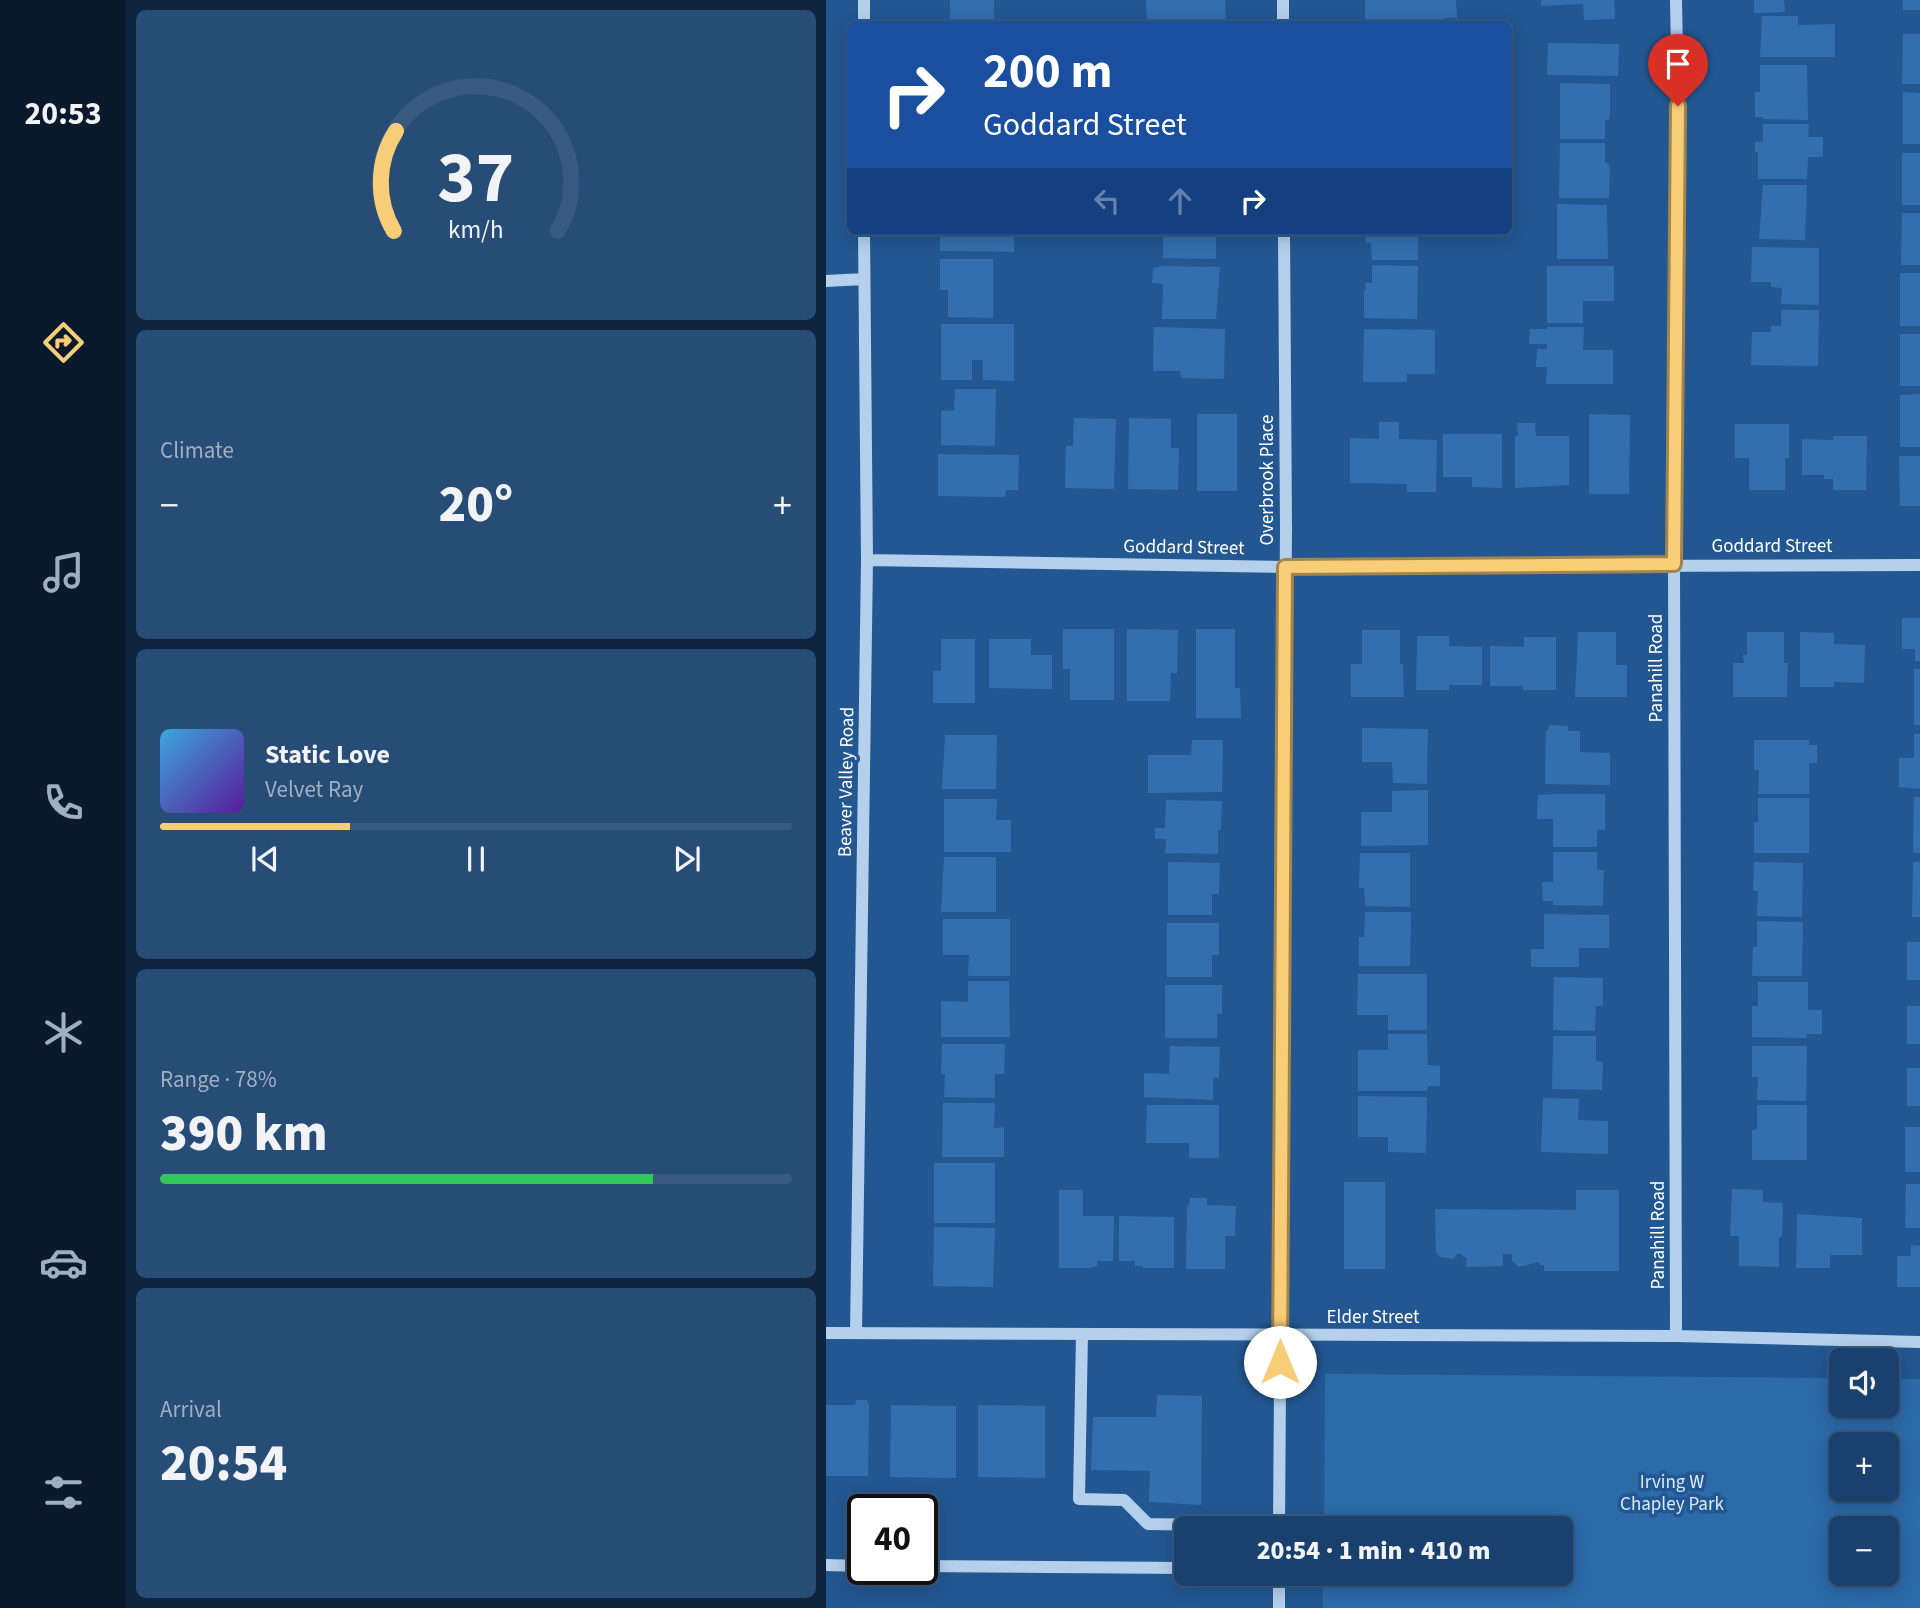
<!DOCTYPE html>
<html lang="en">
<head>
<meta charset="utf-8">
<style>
  body { margin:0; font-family:"Source Sans 3",sans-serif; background:#274c75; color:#f1f3f6; height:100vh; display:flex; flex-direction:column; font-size:26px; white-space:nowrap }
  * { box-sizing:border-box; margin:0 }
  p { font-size:23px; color:#9fafc2 }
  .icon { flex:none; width:38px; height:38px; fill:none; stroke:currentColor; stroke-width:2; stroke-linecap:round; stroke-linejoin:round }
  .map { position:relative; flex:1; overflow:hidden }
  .details { display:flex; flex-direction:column; gap:10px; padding:10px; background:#0e243c; width:700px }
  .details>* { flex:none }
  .banner { position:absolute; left:21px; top:21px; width:665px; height:214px; border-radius:10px; box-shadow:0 4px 18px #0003,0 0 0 2px #385a80; background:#1a4fa0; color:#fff; overflow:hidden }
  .fabs { position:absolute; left:1003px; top:1348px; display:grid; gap:14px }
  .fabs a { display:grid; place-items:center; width:70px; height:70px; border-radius:10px; background:#1a416d; box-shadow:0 4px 18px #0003,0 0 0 2px #385a80; font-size:35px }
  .speed { position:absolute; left:21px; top:1494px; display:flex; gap:14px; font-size:35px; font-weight:700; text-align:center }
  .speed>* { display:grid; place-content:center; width:91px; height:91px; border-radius:50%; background:#1a416d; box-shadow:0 4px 18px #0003,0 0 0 2px #385a80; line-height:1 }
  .speed .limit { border:4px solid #111; border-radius:10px; background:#fff; color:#111 }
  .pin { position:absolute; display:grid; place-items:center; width:60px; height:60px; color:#fff; margin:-72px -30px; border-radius:50% 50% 50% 0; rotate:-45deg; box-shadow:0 0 7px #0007 }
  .pin .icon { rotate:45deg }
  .me { position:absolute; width:77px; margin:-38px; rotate:0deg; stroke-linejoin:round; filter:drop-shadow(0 0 5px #0008) }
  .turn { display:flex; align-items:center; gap:24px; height:147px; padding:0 21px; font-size:32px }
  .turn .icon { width:91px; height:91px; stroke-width:2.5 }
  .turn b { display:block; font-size:49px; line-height:60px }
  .lanes { display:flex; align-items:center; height:66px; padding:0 21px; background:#0003; justify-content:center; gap:35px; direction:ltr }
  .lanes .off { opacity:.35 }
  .big { font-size:52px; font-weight:800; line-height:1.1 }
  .details .widget { flex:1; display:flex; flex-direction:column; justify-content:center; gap:10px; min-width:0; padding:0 24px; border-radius:10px; background:#274c75 }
  .details .dial { align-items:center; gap:0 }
  .dial svg { height:182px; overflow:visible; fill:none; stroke:#385a80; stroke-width:7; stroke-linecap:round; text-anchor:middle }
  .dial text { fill:#f1f3f6; stroke:none }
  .song { display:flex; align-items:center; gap:21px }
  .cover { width:84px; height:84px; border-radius:10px; background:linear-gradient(135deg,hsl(200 70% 55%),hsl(270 70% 35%)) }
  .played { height:7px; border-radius:4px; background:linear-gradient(90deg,#f8cd77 30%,#385a80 30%) }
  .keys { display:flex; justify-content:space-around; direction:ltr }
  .heat { display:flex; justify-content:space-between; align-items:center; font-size:38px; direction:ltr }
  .charge { height:10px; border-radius:5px; background:linear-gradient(90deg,#34c759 78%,#385a80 0) }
  .trip { position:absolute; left:348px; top:1516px; width:399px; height:70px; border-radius:10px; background:#1a416d; box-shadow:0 4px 18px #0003,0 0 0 2px #385a80; font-weight:800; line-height:70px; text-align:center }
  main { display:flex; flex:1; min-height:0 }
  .menu { display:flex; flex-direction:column; width:126px; justify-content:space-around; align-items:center; background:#0a1a2c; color:#9fafc2 }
  .menu .icon { width:49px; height:49px }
  .menu .on { color:#f8cd77 }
  .menu b { font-size:32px; color:#f1f3f6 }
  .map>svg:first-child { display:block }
  .green { fill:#2c6aa9; fill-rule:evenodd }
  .building { fill:#336fae }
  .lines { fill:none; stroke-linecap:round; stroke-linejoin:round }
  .minor { stroke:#b4d0ed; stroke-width:12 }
  .route-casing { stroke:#a1854d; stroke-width:18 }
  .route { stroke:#f8cd77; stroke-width:12 }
  .labels { text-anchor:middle; stroke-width:7; stroke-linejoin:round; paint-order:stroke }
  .street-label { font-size:19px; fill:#fff; stroke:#235791 }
  .park-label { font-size:19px; fill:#dae9f9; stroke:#235791 }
</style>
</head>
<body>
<main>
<nav class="menu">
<b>20:53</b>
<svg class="icon on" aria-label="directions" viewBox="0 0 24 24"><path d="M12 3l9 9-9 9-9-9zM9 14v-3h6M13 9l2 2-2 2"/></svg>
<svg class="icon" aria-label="music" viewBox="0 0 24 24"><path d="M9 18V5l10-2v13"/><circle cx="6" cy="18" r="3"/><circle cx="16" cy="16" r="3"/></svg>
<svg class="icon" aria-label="phone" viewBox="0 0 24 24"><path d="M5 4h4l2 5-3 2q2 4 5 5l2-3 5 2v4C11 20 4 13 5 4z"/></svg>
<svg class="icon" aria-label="climate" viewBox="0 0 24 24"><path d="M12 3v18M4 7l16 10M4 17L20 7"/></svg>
<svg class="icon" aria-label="car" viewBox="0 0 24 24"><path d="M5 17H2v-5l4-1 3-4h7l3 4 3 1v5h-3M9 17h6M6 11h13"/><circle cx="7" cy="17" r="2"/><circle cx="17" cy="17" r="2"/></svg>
<svg class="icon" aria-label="filters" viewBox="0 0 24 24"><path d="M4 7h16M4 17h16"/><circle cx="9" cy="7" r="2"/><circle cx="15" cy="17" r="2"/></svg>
</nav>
<section class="details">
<div class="widget dial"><svg viewBox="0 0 100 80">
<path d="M14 69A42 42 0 1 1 86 69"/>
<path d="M14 69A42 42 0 0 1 15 25" stroke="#f8cd77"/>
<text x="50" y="56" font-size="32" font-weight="700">37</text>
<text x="50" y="72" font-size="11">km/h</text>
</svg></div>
<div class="widget"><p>Climate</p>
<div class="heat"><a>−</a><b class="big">20°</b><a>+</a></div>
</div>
<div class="widget">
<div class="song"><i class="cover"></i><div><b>Static Love</b><p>Velvet Ray</p></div></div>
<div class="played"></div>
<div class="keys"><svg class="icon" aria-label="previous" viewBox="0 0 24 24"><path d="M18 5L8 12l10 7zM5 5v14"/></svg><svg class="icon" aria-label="pause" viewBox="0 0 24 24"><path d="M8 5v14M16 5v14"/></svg><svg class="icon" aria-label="next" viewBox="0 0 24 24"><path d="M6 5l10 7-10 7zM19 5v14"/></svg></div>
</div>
<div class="widget"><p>Range · 78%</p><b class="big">390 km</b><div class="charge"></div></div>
<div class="widget"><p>Arrival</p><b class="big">20:54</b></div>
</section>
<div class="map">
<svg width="1094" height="1608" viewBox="0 0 1094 1608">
  <rect width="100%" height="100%" fill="#235791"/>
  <!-- green -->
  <path class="green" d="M499,1374L1015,1378V1405H1060L1061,1379H1094V1608H497V1573H735V1528H498ZM1015,1444H1060V1489H1015ZM1015,1528H1060V1573H1015Z"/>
  <!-- building -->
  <path class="building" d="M124,0H168V24H116V19H124Z
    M320,0H399L400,24H321Z
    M539,0H630L631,18H619V22L601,23V24H539Z
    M715,0H788L789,19L758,20L757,4L715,6Z
    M928,0H958L959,12L928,13Z
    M1077,0H1094V10H1077Z
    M936,16H972V25L1009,24V57H934Z
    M1077,34H1094V84H1076Z
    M722,43L793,44L792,76L721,75Z
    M934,65H981L982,120L937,119V117H929V92H934Z
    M734,83L784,84V113L783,120H779V139H734Z
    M1077,92L1094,93V144H1077Z
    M937,124H983L982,137H997V157H982L981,179H932V152H929V142H937Z
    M734,143H779V163H782L784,169L783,198H733Z
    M1076,153H1094V205H1076Z
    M937,185H981L979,240L933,239Z
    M731,204L781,205L782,259H731Z
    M1076,213H1094V265H1075Z
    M114,231H188V252L114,251Z
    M337,231H394V235H390V259L337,258Z
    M538,231H592V260H546L545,243H540Z
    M926,247L993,248V305L955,304L956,288L945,287V282H925Z
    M114,259H167V318L122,317V290H114Z
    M546,265L592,266L591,319L538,318V289L540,290L539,283H546Z
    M337,266L394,267L390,319H336L337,284L326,283L327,268Z
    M721,266H788V301H757V323H721Z
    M1074,273H1094V326H1074Z
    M955,310H993L992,366L925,365L926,332H945V326H955Z
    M115,324H188V381L157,380V360H146V380H115Z
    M328,327L399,329L398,379L355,378L354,371H327Z
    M721,327H758L757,350H787V384H720L721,367H710L711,349H721V344H703L704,329H721Z
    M538,329L609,330V374H581V382H537Z
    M1074,334H1094V386H1074Z
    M129,389H170L169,446L115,445V411L128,410Z
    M1094,394V447H1074V395Z
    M371,414H411V491H371Z
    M763,414L804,415L803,494H763Z
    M248,418L290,419L288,489L239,488L240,446H247Z
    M303,418L345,419V448H353L352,490L302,489Z
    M553,422H573V439L611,440L610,492H581V484L524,483V438L553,439Z
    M691,423H709L710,436H743V485L689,488V436H692Z
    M909,424H963V458H959V490H923V458H909Z
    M617,434H676V488L646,487V477H617Z
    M1007,436H1041L1040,490H1007V479H998V475H976V439L1007,440Z
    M112,454L193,455L192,490H180L179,497L112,496Z
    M1073,456H1094V506H1074Z
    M1076,618H1094V661H1089V649H1076Z
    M237,629H288V700H244V669H237Z
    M301,629L352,630L351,673H345L344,701H301Z
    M370,629H409V688H414L415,718H370Z
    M536,630H574V664H577L578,697H525V664H536Z
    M752,632H790V665H801V697H749Z
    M921,632H958V663H962L961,697H907V663H918L917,655H921Z
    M974,632L1008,633V644L1039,645L1038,683L1008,682V687H974Z
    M591,636H623V646L656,647V685H623V690H590Z
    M698,637H730V690H697V686H664V646L698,647Z
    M115,639H149V703H107V671H115Z
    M163,639H205V655H226V689L163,688Z
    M1088,669H1094V725H1088Z
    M723,725L742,726V731H754V752L784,753V785L719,784L720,730H722Z
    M536,728L602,729L601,784L567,783L566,762H536Z
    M1088,734H1094V789L1073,787V758H1088Z
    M119,735H171L170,789H116Z
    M366,740H397L396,792L322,793V755H365Z
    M928,740H983V745H991V763H983V794H932L933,770H928Z
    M602,790V845L535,846V812H566V791Z
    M728,794H779V830H771V847H727V819H711L712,795Z
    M1088,797H1094V853H1087Z
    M932,798H983V853H928V822H932Z
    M118,799H171L170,820H185V852H118Z
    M340,800L396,801L395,830H392V854L339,853L340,839H329V828H339Z
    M727,852H771V870H778L777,906L727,905V901H717L716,882H727Z
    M534,853H584V907L539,906L538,888H533Z
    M118,857H170V912H115Z
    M342,862L394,863L393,894H386V915H342Z
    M928,862L977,863L976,917L931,916L932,891H927Z
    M1087,862H1094V917H1086Z
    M539,912H585L584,966H533V937H538Z
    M718,914L783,915V948H753V967H705V949H718Z
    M117,919H184V976H142L143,955H117Z
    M931,921L977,922L976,976H926L927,947H931Z
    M341,923H393V955H386V977H341Z
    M1081,942H1094V980H1081Z
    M532,974H601V1030H562V1015H531Z
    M728,977L777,978V1006H770L769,1031L727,1030Z
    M142,981H183L184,1037H115V1001L142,1002Z
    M932,982H982V1010H996V1034H981V1038L926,1037V1006H932Z
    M339,985H396V1014H391V1038H339Z
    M1081,1006H1094V1044H1081Z
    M562,1034H601L602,1065L614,1066V1086H602L601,1091H532V1050H562Z
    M727,1036H770V1061L777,1062L776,1090L726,1089Z
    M116,1044H179L178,1074H169V1098L118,1097L119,1074H115Z
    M344,1046L394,1047L393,1078H387V1100L318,1097V1073L343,1074Z
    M926,1046H981L980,1101L931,1100L932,1077H926Z
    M1081,1068H1094V1106H1081Z
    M532,1096L601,1097L600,1153L562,1152V1137H532Z
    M717,1098L753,1099L752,1120L782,1121V1154L715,1152Z
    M117,1103H169L168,1128L178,1127V1157H116Z
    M321,1105H393V1158H363V1143H320Z
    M931,1105H981V1160H926V1130L931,1129Z
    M1079,1127H1094V1172H1079Z
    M108,1163H169V1223H108Z
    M518,1182H559V1269H518Z
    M1080,1184H1094V1228H1079Z
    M906,1189L937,1190V1202L957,1203L956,1237H953V1267L913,1266V1236H904Z
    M233,1190H257V1216H288L287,1261H271V1266L264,1268H233Z
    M750,1190H793V1271H718V1265H714L713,1262L693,1267L686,1261V1254H677V1266L640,1267L641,1258L636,1256V1254H631L628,1259L614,1257L610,1253L609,1209L750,1210Z
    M364,1198H381V1205L410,1206L409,1236H399V1269H360L361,1205H363Z
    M971,1214L1036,1218V1255H1004V1268H970Z
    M293,1216L348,1217V1268H317L316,1266H309V1261H293Z
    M108,1227L169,1228L167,1287L107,1286Z
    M1085,1245L1094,1246V1287H1071V1256H1085Z
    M331,1395L376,1396L375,1505L323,1502L324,1471L265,1470L267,1417H330Z
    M30,1400H41L43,1405L42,1476H0V1405H29Z
    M65,1405L130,1406V1478L64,1477Z
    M152,1405L219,1406V1478L152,1477Z"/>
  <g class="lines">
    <!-- minor -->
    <path class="minor" d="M38,0V24
      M457,0V24
      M850,0L853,159L848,564L850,1336
      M0,281L38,279
      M41,560L459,567L1094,565
      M0,1333L850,1336L1094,1342
      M30,1333L41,560L38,231
      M256,1334L253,1499L298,1500L322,1524L453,1526
      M453,1528L460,528L458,231
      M0,1565L37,1566
      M96,1566L360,1568
      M453,1608V1573"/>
  </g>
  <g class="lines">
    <!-- route casing -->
    <g class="route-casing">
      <path id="route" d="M454,1362L459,567L848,564L852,106"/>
    </g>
    <!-- route -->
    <use href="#route" class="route"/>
  </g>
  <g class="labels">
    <!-- street labels -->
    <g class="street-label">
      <text transform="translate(440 480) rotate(-90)" y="7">Overbrook Place</text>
      <text x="946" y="552">Goddard Street</text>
      <text transform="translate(358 546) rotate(1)" y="7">Goddard Street</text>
      <text transform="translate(829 668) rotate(-90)" y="7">Panahill Road</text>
      <text transform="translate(19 782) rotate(-89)" y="7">Beaver Valley Road</text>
      <text transform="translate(831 1235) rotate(-90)" y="7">Panahill Road</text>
      <text x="547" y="1323">Elder Street</text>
    </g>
    <!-- park labels -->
    <g class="park-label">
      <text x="846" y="1488">Irving W<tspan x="846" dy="22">Chapley Park</tspan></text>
    </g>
  </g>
</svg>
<div class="fabs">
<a><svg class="icon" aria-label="sound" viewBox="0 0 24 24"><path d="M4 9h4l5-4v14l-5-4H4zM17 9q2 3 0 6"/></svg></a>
<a>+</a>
<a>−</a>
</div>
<div class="speed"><div class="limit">40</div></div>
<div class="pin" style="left:852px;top:106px;background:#d93025"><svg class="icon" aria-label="arrive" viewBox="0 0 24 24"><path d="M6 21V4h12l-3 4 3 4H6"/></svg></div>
<svg class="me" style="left:454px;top:1362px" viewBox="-20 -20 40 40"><circle r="19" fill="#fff"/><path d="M0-13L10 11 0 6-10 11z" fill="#f8cd77"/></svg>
<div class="trip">20:54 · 1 min · 410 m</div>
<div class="banner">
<div class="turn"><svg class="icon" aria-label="right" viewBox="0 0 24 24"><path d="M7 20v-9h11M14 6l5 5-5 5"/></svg><div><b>200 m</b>Goddard Street</div></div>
<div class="lanes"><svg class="icon off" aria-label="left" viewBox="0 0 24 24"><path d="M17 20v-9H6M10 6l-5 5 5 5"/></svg><svg class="icon off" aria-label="ahead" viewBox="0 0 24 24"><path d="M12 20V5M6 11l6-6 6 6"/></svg><svg class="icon" aria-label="right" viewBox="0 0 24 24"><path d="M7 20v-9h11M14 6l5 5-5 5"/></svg></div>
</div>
</div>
</main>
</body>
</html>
